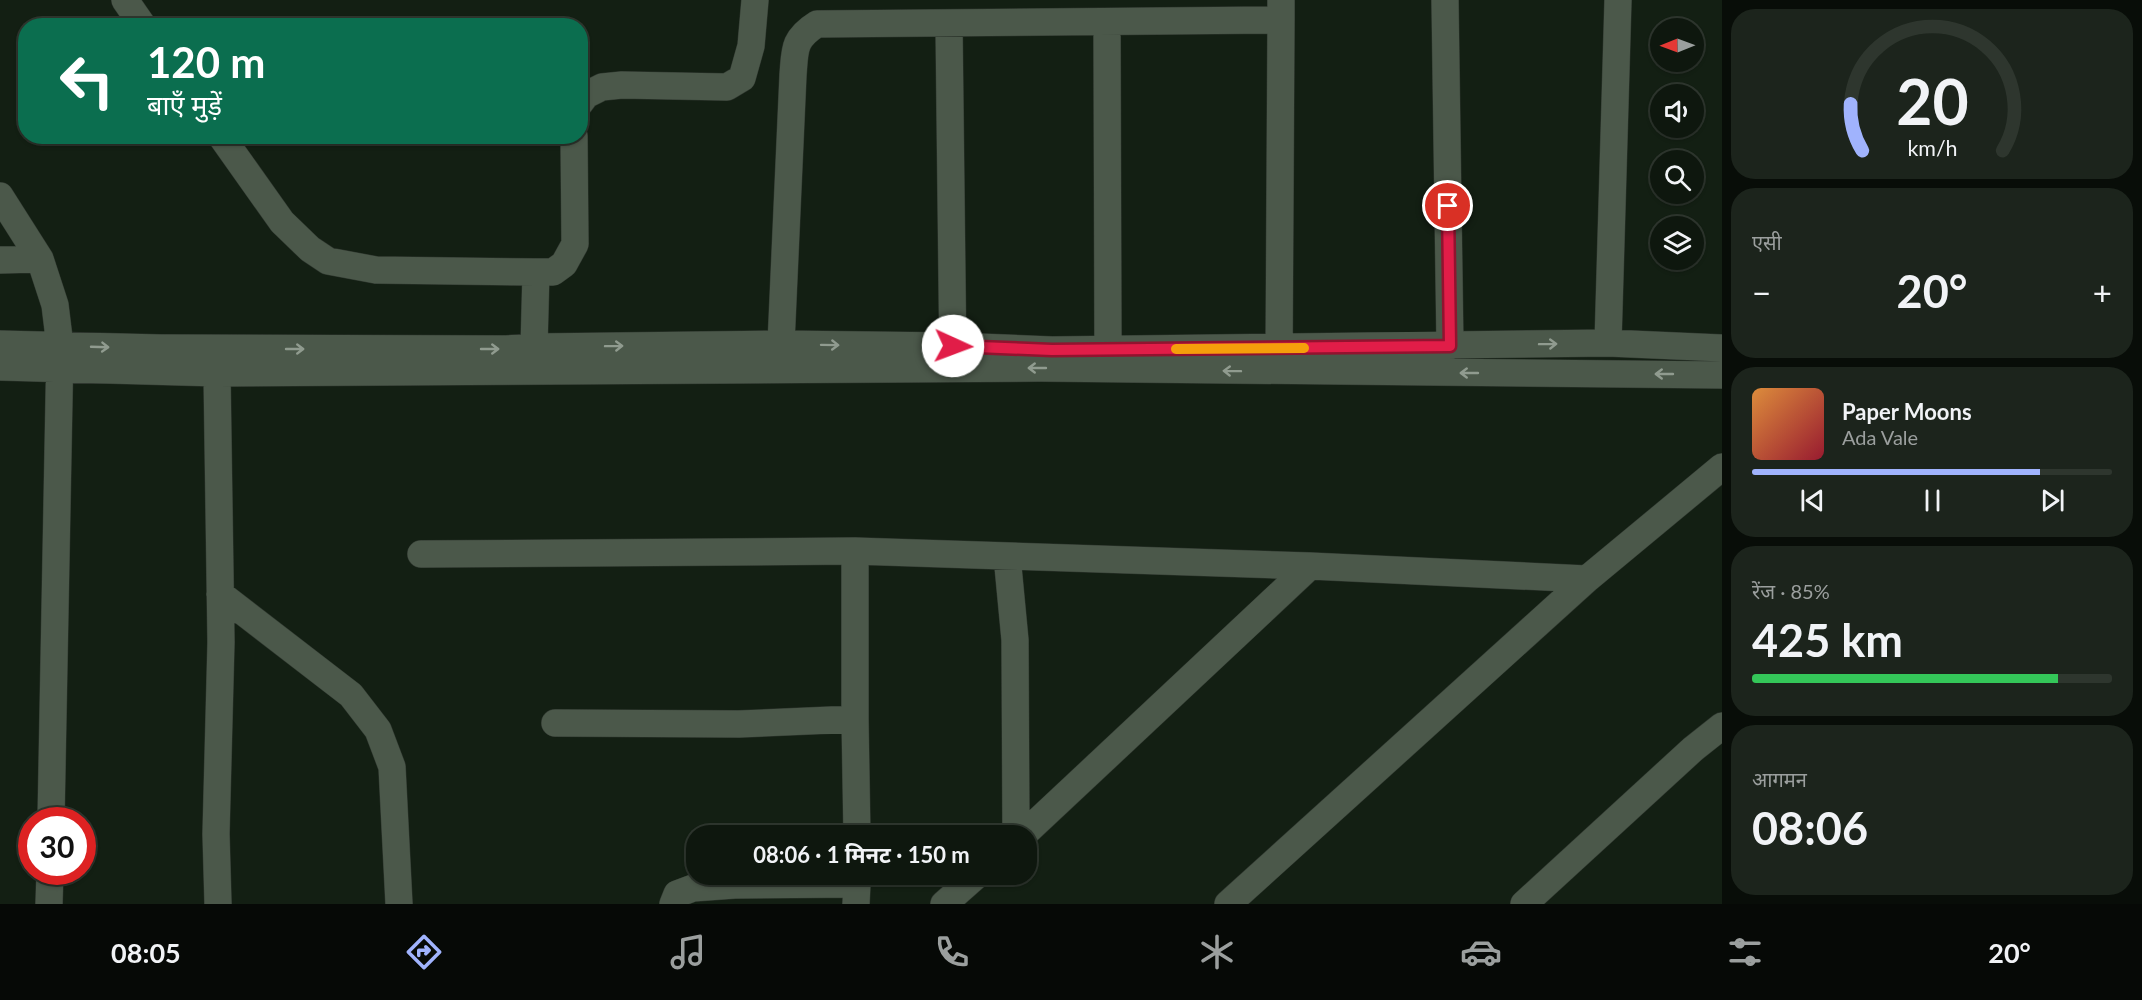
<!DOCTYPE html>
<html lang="hi">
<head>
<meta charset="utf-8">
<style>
  body { margin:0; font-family:Lato,"Noto Sans Devanagari",sans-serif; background:#1c241c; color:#f1f3f6; height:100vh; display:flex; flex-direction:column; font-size:22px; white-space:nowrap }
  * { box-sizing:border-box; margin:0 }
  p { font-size:20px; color:#9b9f9e }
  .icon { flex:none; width:33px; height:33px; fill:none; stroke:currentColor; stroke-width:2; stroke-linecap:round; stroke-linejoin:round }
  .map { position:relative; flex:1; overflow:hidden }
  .drawer { display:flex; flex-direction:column; gap:9px; padding:9px; background:#080d08; width:420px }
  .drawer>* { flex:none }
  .guide { position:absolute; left:18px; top:18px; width:570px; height:126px; border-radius:24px; box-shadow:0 2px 4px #0004,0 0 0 2px #2e362e; background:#0b6e4f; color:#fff; overflow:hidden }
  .needle { width:39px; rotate:269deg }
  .fabs { position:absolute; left:1650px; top:18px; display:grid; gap:12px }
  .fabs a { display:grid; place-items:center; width:54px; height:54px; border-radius:50%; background:#0e170e; box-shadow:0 2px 4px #0004,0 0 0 2px #2e362e; font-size:30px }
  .speed { position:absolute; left:18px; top:807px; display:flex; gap:12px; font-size:30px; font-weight:700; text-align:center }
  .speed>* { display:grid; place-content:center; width:78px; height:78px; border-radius:50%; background:#0e170e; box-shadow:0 2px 4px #0004,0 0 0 2px #2e362e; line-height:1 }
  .speed .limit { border:9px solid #d22; background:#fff; color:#111 }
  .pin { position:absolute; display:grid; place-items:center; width:51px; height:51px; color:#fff; margin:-26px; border:3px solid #fff; border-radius:50%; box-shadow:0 2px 6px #0007 }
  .me { position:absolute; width:66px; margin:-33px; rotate:92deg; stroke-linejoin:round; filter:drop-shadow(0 0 4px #0008) }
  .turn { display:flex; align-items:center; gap:21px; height:126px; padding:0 30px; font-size:27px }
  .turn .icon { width:78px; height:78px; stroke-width:2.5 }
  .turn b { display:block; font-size:42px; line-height:51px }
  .big { font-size:45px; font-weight:700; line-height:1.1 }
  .drawer .card { flex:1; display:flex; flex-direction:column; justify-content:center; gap:9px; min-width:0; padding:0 21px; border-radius:24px; background:#1c241c }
  .drawer .dial { align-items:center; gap:0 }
  .dial svg { height:156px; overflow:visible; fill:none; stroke:#2e362e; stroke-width:7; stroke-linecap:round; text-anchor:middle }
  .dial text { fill:#f1f3f6; stroke:none }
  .song { display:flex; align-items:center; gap:18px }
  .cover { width:72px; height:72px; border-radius:9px; background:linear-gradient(135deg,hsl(30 70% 55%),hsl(350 70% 35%)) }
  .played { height:6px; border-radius:3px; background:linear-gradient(90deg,#a0b3fd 80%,#2e362e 80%) }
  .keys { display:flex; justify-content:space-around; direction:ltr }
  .heat { display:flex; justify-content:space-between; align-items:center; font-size:33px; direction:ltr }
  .charge { height:9px; border-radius:4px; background:linear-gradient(90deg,#34c759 85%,#2e362e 0) }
  .trip { position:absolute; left:686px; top:825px; width:351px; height:60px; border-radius:24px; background:#0e170e; box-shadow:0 2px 4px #0004,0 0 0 2px #2e362e; font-weight:700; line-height:60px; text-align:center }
  .tabs { display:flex; height:96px; justify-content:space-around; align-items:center; background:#060906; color:#9b9f9e }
  .tabs .icon { width:42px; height:42px }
  .tabs .current { color:#a0b3fd }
  .tabs b { font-size:27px; color:#f1f3f6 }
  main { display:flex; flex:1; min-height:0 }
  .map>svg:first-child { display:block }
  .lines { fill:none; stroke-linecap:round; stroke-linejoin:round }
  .street-casing { stroke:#2f372f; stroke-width:28 }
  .street { stroke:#4b584a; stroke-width:27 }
  .oneway { stroke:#909b8f }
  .route-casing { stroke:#92132f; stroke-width:15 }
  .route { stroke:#e11d48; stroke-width:10 }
  .slow { stroke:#f59e0b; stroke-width:10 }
</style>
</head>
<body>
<main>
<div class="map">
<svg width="1722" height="904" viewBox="0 0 1722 904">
  <rect width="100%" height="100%" fill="#131f13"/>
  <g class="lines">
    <!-- street casing -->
    <g class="street-casing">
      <path id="street" d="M125,0L143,26
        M1445,0L1450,346
        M1107,23L1108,349
        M949,24L953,365
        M580,103L586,95L602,87L622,85L727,87L742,78L751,46L755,0
        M221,136L282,222L310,249L328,261L376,270L536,272H553L564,264L575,244L574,136
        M0,196L40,259L55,305L60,346L51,820
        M0,260L40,259
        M1608,343L1618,0
        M0,344L161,348L506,349L534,347L781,344L953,346L1052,350L1608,343L1722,348
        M781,344L793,75C795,50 793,39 817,24L1281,20V0
        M534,347L536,272
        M1279,364L1281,20
        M0,367L217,373L1040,368L1722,375
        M217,373L221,642L216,834L218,904
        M421,554L855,551L1310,566
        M1007,556L1015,640L1016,836
        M220,594L351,695L378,730L392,767L399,904
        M855,719L857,836
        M555,723L739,724L855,719V551
        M1022,836L1310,566L1587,579
        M49,904L50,872
        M673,904L677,894L693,888L735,885L857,884L856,904
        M944,904L978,874
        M1228,904L1587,579L1722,467
        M1524,904L1693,749L1722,726"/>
    </g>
    <!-- street -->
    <use href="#street" class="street"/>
  </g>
  <!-- one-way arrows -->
  <defs><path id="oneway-shaft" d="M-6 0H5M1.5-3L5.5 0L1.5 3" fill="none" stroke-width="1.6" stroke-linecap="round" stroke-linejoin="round" transform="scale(1.5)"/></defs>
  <g class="oneway">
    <use href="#oneway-shaft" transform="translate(1548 344) rotate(-1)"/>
    <use href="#oneway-shaft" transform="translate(830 345) rotate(1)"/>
    <use href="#oneway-shaft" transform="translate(614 346) rotate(-1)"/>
    <use href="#oneway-shaft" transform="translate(100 347) rotate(2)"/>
    <use href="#oneway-shaft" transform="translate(295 349)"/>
    <use href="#oneway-shaft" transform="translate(490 349)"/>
    <use href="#oneway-shaft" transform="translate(1037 368) rotate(180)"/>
    <use href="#oneway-shaft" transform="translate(1232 371) rotate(-179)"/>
    <use href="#oneway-shaft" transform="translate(1469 373) rotate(-180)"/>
    <use href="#oneway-shaft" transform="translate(1664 374) rotate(-180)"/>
  </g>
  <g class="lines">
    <!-- route casing -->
    <g class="route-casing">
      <path id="route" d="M953,346L1052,350L1450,346L1448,206"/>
    </g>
    <!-- route -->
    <use href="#route" class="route"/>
    <!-- slow -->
    <path class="slow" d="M1176,349L1304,348"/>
  </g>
</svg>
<div class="fabs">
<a><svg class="needle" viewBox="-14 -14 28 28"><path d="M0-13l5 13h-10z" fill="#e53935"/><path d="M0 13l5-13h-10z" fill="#9b9f9e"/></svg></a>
<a><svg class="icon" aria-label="sound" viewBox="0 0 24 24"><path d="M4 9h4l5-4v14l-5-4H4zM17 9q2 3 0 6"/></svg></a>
<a><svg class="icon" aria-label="search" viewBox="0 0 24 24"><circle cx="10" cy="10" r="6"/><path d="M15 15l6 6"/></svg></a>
<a><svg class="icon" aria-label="layers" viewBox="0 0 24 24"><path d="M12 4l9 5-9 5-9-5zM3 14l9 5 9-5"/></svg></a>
</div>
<div class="speed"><div class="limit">30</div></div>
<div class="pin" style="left:1448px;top:206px;background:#d93025"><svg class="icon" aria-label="arrive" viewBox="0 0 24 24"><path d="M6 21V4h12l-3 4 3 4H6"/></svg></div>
<svg class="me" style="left:953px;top:346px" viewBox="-20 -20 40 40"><circle r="19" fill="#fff"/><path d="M0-13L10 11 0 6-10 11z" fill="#e11d48"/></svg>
<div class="trip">08:06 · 1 मिनट · 150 m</div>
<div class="guide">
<div class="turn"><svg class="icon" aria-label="left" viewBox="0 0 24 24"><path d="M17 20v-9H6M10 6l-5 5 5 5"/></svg><div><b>120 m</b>बाएँ मुड़ें</div></div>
</div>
</div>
<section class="drawer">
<div class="card dial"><svg viewBox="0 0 100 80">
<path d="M14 69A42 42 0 1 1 86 69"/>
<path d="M14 69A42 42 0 0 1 8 45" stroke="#a0b3fd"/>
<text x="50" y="56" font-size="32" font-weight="700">20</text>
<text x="50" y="72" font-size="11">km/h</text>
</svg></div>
<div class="card"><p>एसी</p>
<div class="heat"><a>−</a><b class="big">20°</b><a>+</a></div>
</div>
<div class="card">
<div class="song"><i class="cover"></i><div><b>Paper Moons</b><p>Ada Vale</p></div></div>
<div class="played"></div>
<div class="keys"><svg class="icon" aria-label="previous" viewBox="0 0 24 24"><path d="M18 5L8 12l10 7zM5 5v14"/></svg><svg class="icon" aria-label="pause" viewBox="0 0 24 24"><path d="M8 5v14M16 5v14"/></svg><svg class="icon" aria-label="next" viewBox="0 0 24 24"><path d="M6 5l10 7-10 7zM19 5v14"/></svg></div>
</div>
<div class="card"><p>रेंज · 85%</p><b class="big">425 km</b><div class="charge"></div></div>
<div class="card"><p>आगमन</p><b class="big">08:06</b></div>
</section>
</main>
<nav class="tabs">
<b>08:05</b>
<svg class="icon current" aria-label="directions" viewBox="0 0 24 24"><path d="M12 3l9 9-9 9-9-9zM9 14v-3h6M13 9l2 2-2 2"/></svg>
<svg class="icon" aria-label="music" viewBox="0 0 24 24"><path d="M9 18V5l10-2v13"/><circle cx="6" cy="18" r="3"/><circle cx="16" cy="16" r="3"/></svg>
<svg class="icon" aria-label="phone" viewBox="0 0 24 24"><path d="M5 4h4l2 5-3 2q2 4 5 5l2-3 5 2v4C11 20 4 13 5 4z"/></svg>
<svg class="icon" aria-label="climate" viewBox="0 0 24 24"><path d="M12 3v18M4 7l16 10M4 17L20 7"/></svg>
<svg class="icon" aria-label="car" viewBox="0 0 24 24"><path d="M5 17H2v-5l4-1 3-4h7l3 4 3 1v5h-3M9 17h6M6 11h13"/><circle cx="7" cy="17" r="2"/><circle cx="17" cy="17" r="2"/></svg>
<svg class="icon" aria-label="filters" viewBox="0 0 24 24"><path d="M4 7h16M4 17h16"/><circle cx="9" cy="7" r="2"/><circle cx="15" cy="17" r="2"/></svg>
<b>20°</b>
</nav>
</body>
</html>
